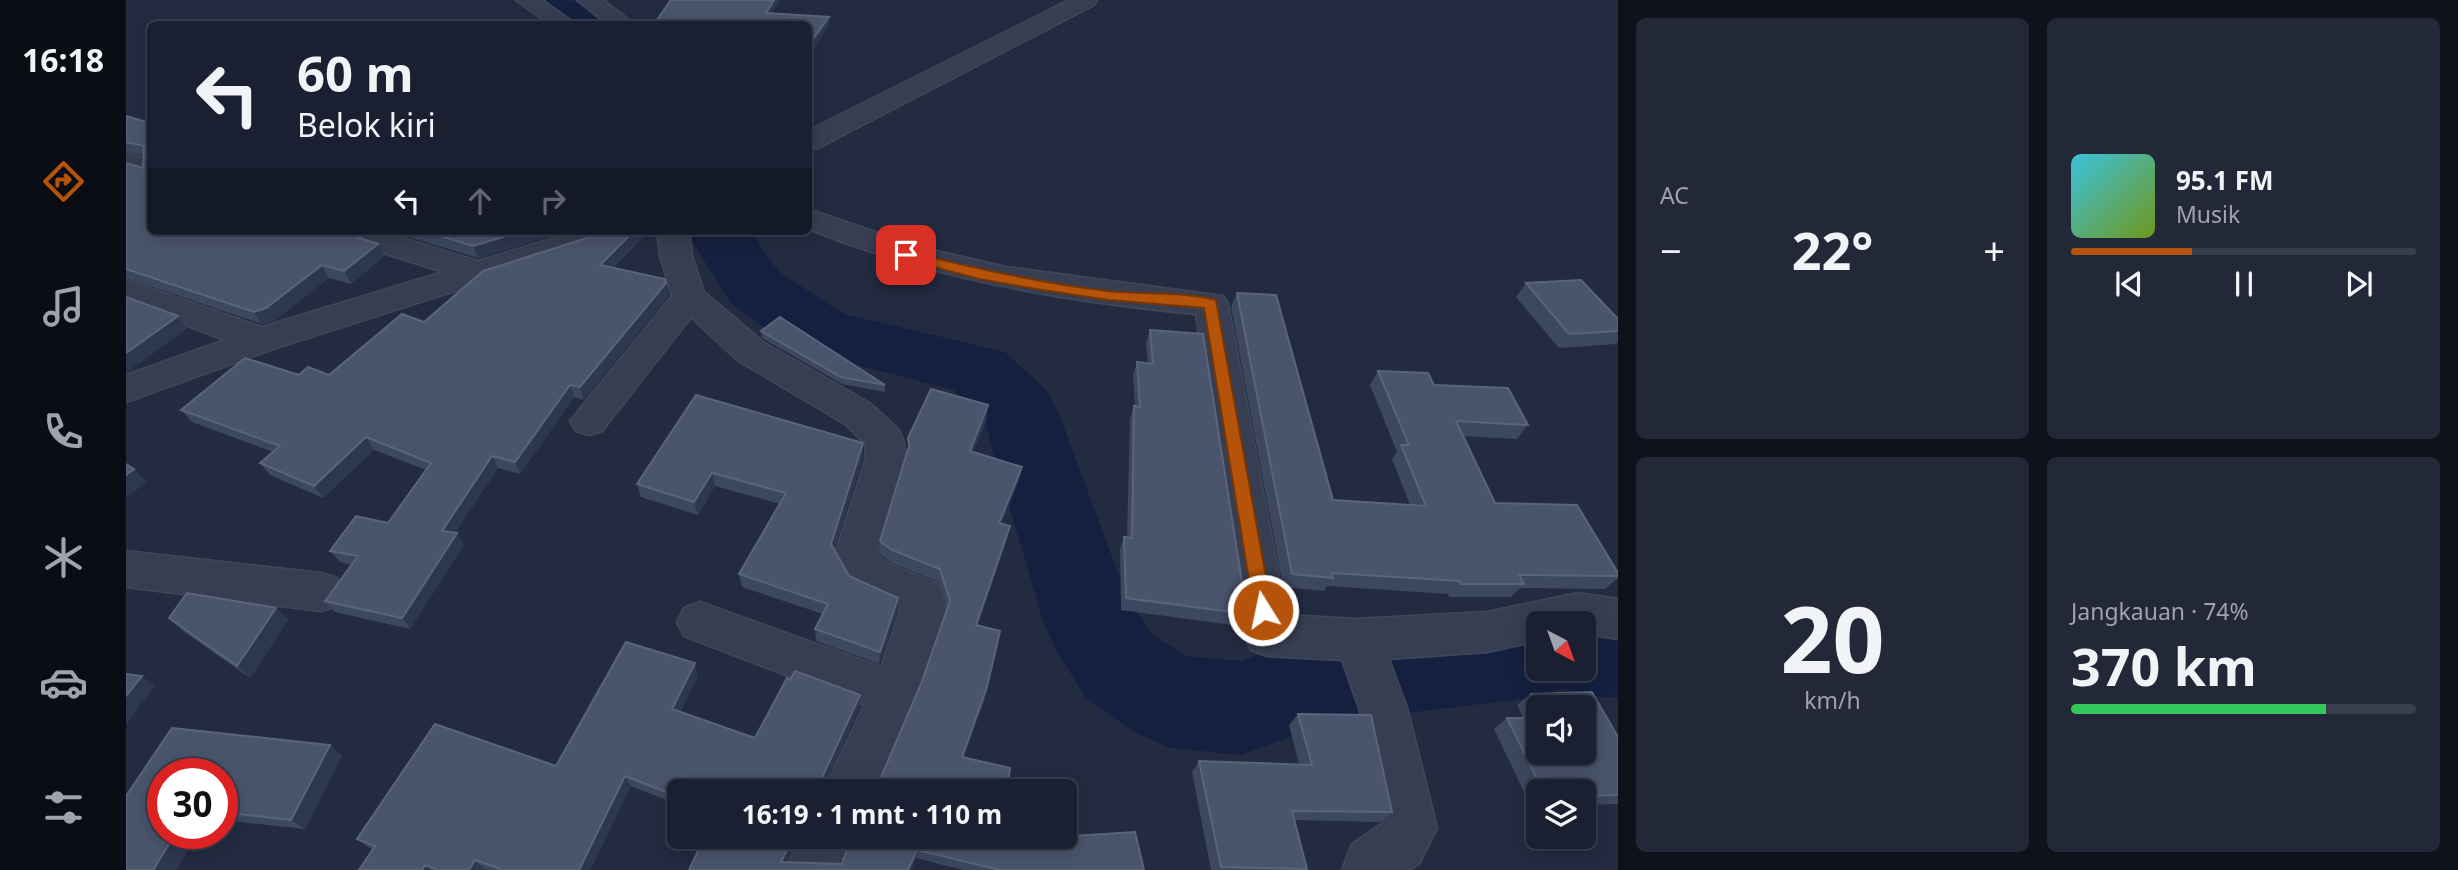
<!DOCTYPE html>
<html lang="id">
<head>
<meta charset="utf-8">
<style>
  body { margin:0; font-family:"Noto Sans",sans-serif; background:#232839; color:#f1f3f6; height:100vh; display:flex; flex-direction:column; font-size:26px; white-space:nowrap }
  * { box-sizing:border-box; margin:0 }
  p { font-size:23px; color:#9fa3ab }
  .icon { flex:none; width:38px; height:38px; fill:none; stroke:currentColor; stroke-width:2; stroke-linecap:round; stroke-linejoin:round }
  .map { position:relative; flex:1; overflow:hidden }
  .details { display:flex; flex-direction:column; gap:18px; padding:18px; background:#0e121b; width:840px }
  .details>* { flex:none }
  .hud { position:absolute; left:21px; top:21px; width:665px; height:214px; border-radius:10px; box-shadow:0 4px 18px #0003,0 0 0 2px #383e4d; background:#1a2031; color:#f1f3f6; overflow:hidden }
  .needle { width:46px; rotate:139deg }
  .controls { position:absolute; left:1400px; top:611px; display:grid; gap:14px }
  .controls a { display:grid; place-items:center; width:70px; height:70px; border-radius:10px; background:#1a2031; box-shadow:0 4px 18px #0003,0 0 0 2px #383e4d; font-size:35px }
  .speed { position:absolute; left:21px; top:758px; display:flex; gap:14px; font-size:35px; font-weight:700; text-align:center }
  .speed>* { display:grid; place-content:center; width:91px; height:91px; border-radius:50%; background:#1a2031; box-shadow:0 4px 18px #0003,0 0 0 2px #383e4d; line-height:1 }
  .speed .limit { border:10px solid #d22; background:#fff; color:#111 }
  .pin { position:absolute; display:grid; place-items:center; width:60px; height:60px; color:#fff; margin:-30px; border-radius:14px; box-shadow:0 4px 10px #0006 }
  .me { position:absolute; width:77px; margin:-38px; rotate:350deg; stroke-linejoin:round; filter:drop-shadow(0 0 5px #0008) }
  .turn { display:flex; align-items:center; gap:24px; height:147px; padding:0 35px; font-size:32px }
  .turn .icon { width:91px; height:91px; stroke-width:2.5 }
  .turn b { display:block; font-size:49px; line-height:60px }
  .lanes { display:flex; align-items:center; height:66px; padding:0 35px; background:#0003; justify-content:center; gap:35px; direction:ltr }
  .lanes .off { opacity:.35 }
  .big { font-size:52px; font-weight:700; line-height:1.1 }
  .details .tile { flex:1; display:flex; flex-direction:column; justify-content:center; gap:10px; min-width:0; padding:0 24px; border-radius:10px; background:#232839 }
  .details .dial { align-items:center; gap:0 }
  .dial b { font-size:91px; line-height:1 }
  .song { display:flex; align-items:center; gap:21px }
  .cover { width:84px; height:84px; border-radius:10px; background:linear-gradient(135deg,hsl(190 70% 55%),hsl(80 70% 35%)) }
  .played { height:7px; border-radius:4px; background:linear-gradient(90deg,#b45309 35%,#383e4d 35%) }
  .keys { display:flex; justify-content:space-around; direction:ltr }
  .heat { display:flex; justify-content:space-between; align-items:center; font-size:38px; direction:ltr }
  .charge { height:10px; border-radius:5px; background:linear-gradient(90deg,#34c759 74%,#383e4d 0) }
  .details .tiles { flex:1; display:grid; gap:18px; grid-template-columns:repeat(2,1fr) }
  .trip { position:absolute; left:541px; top:779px; width:410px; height:70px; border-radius:10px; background:#1a2031; box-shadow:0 4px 18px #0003,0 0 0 2px #383e4d; font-weight:700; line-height:70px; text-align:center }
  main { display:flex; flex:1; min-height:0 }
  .tab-bar { display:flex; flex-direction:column; width:126px; justify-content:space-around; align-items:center; background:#0a0d14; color:#9fa3ab }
  .tab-bar .icon { width:49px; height:49px }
  .tab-bar .current { color:#b45309 }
  .tab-bar b { font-size:32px; color:#f1f3f6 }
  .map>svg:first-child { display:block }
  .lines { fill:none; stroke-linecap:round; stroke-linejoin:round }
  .river { fill:#152040; fill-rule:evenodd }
  .minor-casing { stroke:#41475a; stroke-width:3 }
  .minor { fill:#373e51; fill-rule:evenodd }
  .wall { fill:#3d4860; fill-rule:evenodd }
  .shaded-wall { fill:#2d374f }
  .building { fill:#4a546c; stroke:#5a647a; stroke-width:2 }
  .route { fill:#b45309; stroke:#753606; stroke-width:2 }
</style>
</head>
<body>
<main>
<nav class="tab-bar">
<b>16:18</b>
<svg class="icon current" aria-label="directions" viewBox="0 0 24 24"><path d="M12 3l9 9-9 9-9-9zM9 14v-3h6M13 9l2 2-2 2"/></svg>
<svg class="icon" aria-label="music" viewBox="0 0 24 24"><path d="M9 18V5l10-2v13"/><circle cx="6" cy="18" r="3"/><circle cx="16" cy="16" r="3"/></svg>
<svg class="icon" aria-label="phone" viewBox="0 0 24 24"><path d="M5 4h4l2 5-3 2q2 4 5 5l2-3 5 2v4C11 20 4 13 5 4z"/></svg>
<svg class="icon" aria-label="climate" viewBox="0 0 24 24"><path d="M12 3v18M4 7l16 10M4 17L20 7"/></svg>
<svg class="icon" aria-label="car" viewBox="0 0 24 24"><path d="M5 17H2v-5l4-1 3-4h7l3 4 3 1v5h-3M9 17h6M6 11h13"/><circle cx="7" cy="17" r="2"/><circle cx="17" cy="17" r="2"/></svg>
<svg class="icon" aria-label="filters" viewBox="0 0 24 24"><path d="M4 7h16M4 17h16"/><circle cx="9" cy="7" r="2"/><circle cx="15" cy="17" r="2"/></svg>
</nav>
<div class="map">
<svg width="1492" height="870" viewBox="0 0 1492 870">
  <rect width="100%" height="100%" fill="#232b41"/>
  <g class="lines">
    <!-- river -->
    <path class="river" d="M420,0C454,0 477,0 499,24C466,27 441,30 420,0Z
      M560,231H624L653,272L718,314L879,352L921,391L932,411L1002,600L1028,636L1061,656L1114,661L1206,632L1412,611L1433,618L1458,609L1492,612V698L1458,695L1438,688L1412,697L1206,722L1114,755L1046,748L1011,734L960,698L930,650L917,621L859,423L828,390L671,350L605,304ZM1412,623H1458V668H1412Z"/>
    <!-- minor casing -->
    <g class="minor-casing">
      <path id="minor" d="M390,0H416L450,24H423Z
        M451,0H477L508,24H481Z
        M943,0H971L968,5L692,148L682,150V131Z
        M0,153L24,160V178L0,171Z
        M682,209L793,247L880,267L1097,296L1102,304L1160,615L1230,619L1361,612L1452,593L1492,599V639L1458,634V623H1412V641L1361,652L1263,659L1281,708L1311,828L1293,864L1283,870H1216L1226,844L1257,823L1233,708L1216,660L1141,656L1125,650L1118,635L1070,314C936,301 807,279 682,229Z
        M205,231H254L352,261L451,231H500L495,238L147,349L0,402V375L99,340L0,303V280L136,327L317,272L210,238Z
        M531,231H563L566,256L578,292L637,342L745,404L772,429L777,439L780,458L751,555L764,565L812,584L820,612L792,694L750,791H698L738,705L558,636L551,622L558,608L574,602L755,667L775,609L725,586L708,557L740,458L739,444L719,424L611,360L565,317L476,431L463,435L450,431L444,421L546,296L534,256Z
        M0,551L195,573L211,578L217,592L211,606L195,611L0,587Z
        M675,836H729L715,870H660Z"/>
    </g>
    <!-- minor -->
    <use href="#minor" class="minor"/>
  </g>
  <!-- wall -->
  <path class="wall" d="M0,116L24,123V231L252,244L258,256L225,284L203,278L148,321L136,324L0,278V163L17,168L18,156L0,151Z
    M263,231H442L352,258Z
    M519,235L487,268L543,295L458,400L448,397L394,474L372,468L329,533L338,545L284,629L209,612L199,601L226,565L214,562L204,551L262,523L300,470L248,450L197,498L144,475L134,463L147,452L66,422L55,410L173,375H203L298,322Z
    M1400,283L1492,319V342L1490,344L1433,348L1390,297Z
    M1111,293L1207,500L1284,505L1266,459L1271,452L1244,385L1252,371L1308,385L1402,425L1391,439L1337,436L1369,503L1492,573V578L1479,589L1394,588L1385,597H1323L1322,594L1201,586L1198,591L1157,587L1105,307Z
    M1024,330L1121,614L1114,626L995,610L994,549L998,537H1001L1004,419L1008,406H1009L1007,376L1011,362L1022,363L1020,343Z
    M635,331L759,385V392L716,384L636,338Z
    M861,418L847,452L893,480L875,524L881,539L852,625L859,698L838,757L881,791H553V805L505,786L464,870H361L358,869L357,870H233L247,849L243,848L231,839L430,766L572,675L554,712L629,738L734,706L700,782H753L795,684L821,609L813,582L765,563L754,554V541L782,451V438Z
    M737,443V457L708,549L723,576L772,598V610L753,664L690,641L689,629L697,614L616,587L613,574L654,504L589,486L572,515L515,497L511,484Z
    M150,608L162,620L124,678L57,631L43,618Z
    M1405,694L1492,737V804L1458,805V791H1412V807H1405L1368,729L1381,718H1397L1391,705ZM1412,707L1458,752H1412Z
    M1172,714L1266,812L1254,822L1168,820L1181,870H1085L1066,772L1073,761L1173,764L1163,725Z
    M204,745L216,756L179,829L96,820V774L37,833H72L50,870H0V796Z
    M579,836H674L661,862L716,864L726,836L913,838L1018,870H837L790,858L785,870H563Z"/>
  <!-- shaded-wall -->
  <path class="shaded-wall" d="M648,0H653V2L640,22V13Z
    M703,17V26L682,57V46Z
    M397,231H442L352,258L347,246Z
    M508,231H518L519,235L477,277L474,265Z
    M252,244L258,256L225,284L218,271Z
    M196,265L203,278L148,321L136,324L128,312Z
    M540,283L543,295L458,400L454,387Z
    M52,316L61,329L0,373V353Z
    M444,385L448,397L394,474L389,462Z
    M862,405L861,418L842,464L844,451Z
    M240,437L248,450L197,498L188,486Z
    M737,443V457L705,556V544Z
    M366,456L372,468L323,542L316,531Z
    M896,467L893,480L871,535L873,523Z
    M8,469L21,482L0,498V475Z
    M586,473L589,486L572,515L568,502Z
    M884,526L881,539L848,637L850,625Z
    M331,533L338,545L284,629L276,618Z
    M772,598V610L753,664L754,652Z
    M150,608L162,620L124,678L111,666Z
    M874,631L859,698L834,767L836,757Z
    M569,663L572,675L550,720L546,709Z
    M16,676L29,686L0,725V696Z
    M734,695V706L695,791L694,782Z
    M204,745L216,756L179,829L165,820Z
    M499,776L505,786L464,870H453Z
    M50,833H72L50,870H27Z
    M668,836H674L658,870L655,862Z
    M791,850L790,858L785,870H782Z
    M349,860L358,869L357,870H343Z
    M299,865L305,870H296Z"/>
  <!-- building -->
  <path class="building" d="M545,0H648L640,13L703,17L682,46V24H528Z
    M0,116L24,123V231H212L252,244L218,271L196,265L140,308L128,312L0,269V163L17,168L18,146L0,142Z
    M298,231H397L347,246Z
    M483,231H508L474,265L539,279L540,283L454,387L444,385L389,462L366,456L316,531L331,533L276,618L199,601L232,556L204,551L230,516L262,523L305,463L240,437L188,486L134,463L154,446L55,410L119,358L173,375L182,367L203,375L276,314L298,322L357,271Z
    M1455,280L1492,319V331L1443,334L1400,283Z
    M1111,293L1150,295L1207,500L1300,506L1275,445H1283L1252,371L1302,373L1308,385L1382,388L1402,425L1330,421L1369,503L1451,505L1492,573V576L1393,575L1398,584H1335L1333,581L1206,573L1207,578L1166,574Z
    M0,297L52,316L0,353Z
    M654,317L759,385L715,377L635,331Z
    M1024,330L1077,334L1121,614L1000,598L998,537L1006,538L1008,406L1014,407L1011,362L1027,364Z
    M805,389L862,405L844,451L896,467L873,523L884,526L850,625L874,631L861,687L836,757L884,768L881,791H553V797L499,776L453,870H377L349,860L343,870H312L299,865L296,870H233L249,846L231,839L309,724L430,766L500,642L569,663L546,709L629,738L661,678L664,680L669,671L734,695L694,782H753L795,684L824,601L814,569L766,550L754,541L783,446L782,438Z
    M570,395L737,443L705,544L723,576L772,598L754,652L689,629L702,604L613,574L660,493L586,473L568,502L511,484Z
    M0,464L8,469L0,475Z
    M61,593L150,608L111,666L43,618Z
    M0,674L16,676L0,696Z
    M1466,692L1492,737V795L1458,796V791H1417L1381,718H1412V752H1458V707H1412V708L1405,694Z
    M1172,714L1245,715L1266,812L1166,811L1181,869L1095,867L1073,761L1186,765Z
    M46,728L204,745L165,820L96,812V774H37V833H50L27,870H0V796Z
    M1009,832L1018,870H874L791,850L782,870H563L579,836H668L655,862L716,864L726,836H914L913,838Z"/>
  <!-- route -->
  <path class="route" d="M780,251C847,268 913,283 982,291C1017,295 1056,291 1090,300L1146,610L1143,616L1137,618L1130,616L1128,610L1078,308L982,300L910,289L853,279L775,258L773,255Z"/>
</svg>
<div class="controls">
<a><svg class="needle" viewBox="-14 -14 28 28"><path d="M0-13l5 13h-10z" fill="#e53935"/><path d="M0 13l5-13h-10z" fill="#9fa3ab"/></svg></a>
<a><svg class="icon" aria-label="sound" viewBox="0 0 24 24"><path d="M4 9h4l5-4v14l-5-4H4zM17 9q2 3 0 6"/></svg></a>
<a><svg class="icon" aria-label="layers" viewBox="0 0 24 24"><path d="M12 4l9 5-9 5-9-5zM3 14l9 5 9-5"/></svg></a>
</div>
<div class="speed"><div class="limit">30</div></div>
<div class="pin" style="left:780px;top:255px;background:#d93025"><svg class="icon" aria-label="arrive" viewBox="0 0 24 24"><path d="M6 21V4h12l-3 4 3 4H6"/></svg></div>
<svg class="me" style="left:1137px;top:610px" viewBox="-20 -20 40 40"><circle r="17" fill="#b45309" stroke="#fff" stroke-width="3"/><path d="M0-11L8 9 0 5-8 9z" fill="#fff"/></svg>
<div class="trip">16:19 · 1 mnt · 110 m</div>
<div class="hud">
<div class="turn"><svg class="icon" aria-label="left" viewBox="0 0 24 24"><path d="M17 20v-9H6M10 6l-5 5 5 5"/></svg><div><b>60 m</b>Belok kiri</div></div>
<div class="lanes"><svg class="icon" aria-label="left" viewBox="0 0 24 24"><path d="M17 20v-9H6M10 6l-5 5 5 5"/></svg><svg class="icon off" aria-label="ahead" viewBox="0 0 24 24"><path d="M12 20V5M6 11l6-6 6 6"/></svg><svg class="icon off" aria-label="right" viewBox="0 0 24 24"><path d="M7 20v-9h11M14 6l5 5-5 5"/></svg></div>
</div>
</div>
<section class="details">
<div class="tiles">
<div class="tile"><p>AC</p>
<div class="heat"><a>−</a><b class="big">22°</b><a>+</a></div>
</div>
<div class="tile">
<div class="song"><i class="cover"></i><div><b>95.1 FM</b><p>Musik</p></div></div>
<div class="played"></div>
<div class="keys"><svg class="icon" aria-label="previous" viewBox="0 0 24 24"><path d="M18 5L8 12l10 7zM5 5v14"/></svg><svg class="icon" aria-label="pause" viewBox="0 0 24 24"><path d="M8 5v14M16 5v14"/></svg><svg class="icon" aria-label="next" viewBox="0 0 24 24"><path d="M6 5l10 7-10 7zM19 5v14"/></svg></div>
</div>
<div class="tile dial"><b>20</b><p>km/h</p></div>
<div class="tile"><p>Jangkauan · 74%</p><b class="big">370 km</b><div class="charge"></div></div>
</div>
</section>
</main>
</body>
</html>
